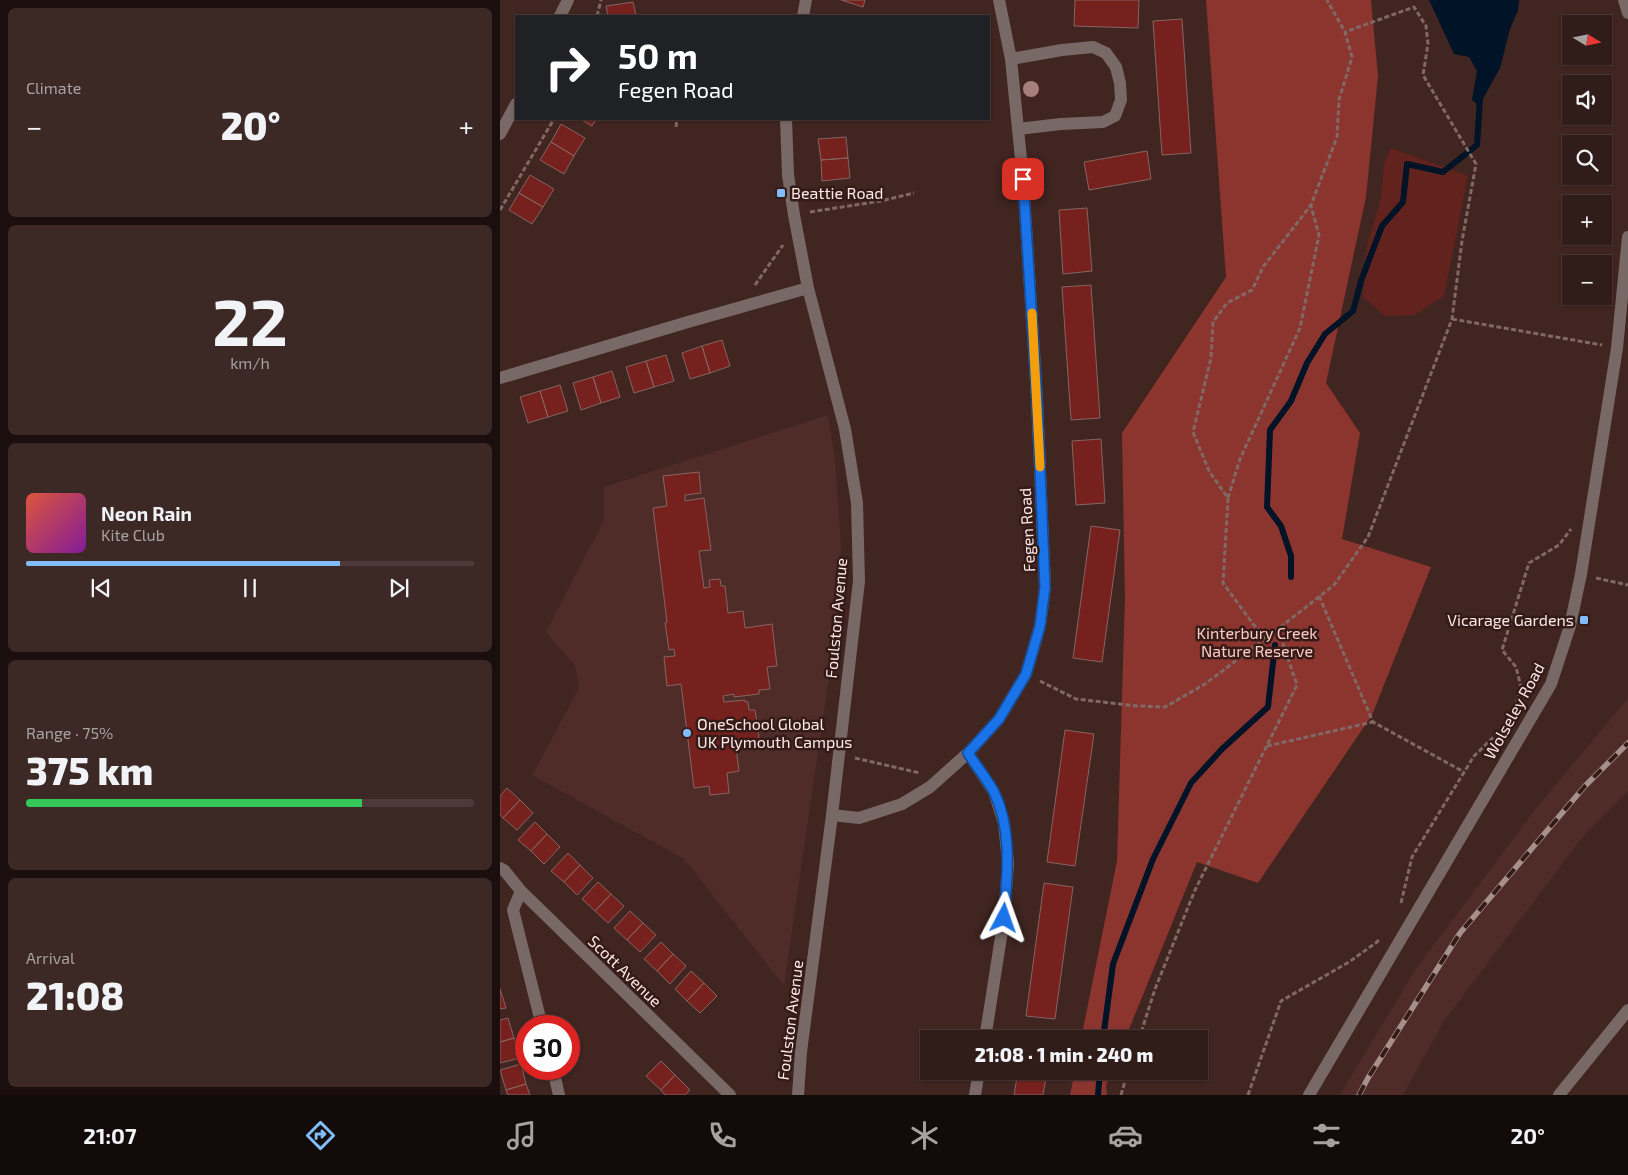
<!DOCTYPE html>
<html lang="en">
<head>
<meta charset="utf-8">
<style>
  body { margin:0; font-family:"Exo 2",sans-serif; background:#3c2926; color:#f1f3f6; height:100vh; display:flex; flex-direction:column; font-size:19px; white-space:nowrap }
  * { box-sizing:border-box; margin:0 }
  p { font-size:16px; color:#a8a1a2 }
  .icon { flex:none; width:28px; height:28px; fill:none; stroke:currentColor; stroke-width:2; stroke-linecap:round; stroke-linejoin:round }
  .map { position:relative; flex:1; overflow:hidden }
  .drawer { display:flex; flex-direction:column; gap:8px; padding:8px; background:#1a0f0e; width:500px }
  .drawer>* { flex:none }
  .banner { position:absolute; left:15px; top:15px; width:475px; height:105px; border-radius:0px; box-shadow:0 1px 4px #0004,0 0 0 1px #4b3a38; background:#202124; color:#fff; overflow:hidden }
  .needle { width:32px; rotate:100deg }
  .fabs { position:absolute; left:1062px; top:15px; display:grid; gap:10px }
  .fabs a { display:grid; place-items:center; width:50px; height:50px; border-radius:0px; background:#301c19; box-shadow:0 1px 4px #0004,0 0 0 1px #4b3a38; font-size:25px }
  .speed { position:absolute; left:15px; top:1015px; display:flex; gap:10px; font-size:25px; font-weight:700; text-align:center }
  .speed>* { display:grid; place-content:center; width:65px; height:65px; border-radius:50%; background:#301c19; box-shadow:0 1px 4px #0004,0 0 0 1px #4b3a38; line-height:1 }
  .speed .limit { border:8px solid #d22; background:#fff; color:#111 }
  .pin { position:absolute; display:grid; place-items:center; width:42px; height:42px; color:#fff; margin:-21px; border-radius:10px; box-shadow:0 2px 8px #0006 }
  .me { position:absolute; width:55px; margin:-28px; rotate:4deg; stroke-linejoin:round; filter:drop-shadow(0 0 4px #0008) }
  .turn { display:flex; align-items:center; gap:18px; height:105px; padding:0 20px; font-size:22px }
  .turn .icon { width:65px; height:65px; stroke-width:2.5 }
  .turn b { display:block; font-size:35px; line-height:42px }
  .big { font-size:38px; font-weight:800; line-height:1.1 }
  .drawer .widget { flex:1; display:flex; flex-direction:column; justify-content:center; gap:8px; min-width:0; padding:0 18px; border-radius:8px; background:#3c2926 }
  .drawer .dial { align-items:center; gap:0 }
  .dial b { font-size:65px; line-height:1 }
  .song { display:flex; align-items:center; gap:15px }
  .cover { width:60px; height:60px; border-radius:8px; background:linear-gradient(135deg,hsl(10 70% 55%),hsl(290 70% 35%)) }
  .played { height:5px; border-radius:2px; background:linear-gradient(90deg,#80bdfa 70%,#4b3a38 70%) }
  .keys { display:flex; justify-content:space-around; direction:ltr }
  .heat { display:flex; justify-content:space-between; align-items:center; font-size:28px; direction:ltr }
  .charge { height:8px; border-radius:4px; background:linear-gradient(90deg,#34c759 75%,#4b3a38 0) }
  .trip { position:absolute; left:420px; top:1030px; width:288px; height:50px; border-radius:0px; background:#301c19; box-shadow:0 1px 4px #0004,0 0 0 1px #4b3a38; font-weight:800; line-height:50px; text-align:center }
  .menu { display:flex; height:80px; justify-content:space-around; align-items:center; background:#130b0a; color:#a8a1a2 }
  .menu .icon { width:35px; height:35px }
  .menu .active { color:#80bdfa }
  .menu b { font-size:22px; color:#f1f3f6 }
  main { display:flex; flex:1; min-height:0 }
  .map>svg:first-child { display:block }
  .built { fill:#4f2c28 }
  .green { fill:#62221d }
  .forest { fill:#8c352f }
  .water { fill:#011326 }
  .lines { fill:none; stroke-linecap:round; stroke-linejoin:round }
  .stream { stroke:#011326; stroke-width:6 }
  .building { fill:#76211d; stroke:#856561 }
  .path { stroke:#806864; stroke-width:3; stroke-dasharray:5 2.5; stroke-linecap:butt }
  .minor { stroke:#786967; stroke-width:12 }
  .rail-casing { stroke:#a6908c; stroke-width:5.5 }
  .rail { stroke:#351b18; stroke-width:4; stroke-dasharray:11; stroke-linecap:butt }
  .tree { fill:#a8807b }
  .route-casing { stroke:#114b97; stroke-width:12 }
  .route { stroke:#1a73e8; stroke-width:9 }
  .slow { stroke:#f59e0b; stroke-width:9 }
  .poi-dot { fill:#80bdfa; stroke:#351b18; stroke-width:2 }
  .labels { text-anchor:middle; stroke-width:5; stroke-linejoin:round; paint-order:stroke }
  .poi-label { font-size:16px; fill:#fce9e6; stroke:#351b18; text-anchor:start }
  .street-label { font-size:16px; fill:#fce9e6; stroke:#351b18 }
  .park-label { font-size:16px; fill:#fecbc4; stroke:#351b18 }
</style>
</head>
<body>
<main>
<section class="drawer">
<div class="widget"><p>Climate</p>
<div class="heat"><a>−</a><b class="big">20°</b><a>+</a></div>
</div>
<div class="widget dial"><b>22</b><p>km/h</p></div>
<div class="widget">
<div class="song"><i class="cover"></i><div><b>Neon Rain</b><p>Kite Club</p></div></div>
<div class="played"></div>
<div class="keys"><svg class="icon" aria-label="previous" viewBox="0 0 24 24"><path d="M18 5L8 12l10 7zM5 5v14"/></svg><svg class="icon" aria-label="pause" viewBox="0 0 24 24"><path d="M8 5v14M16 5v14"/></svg><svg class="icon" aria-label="next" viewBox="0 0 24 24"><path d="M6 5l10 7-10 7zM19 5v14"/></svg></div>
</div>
<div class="widget"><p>Range · 75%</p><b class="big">375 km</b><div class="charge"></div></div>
<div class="widget"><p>Arrival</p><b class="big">21:08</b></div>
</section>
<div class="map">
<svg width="1128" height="1095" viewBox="0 0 1128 1095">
  <rect width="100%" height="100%" fill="#402521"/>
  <!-- built -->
  <path class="built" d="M328,415L335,459L341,546L339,608L284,986L184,859L32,775L79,688L75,666L46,632L104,520V487Z
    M1128,698V791L1084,835L944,1021L903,1095H840L917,967L1037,807Z"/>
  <!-- green -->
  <path class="green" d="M891,148L968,176L944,296L915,315L885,316L863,297L867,245L881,198L884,164Z"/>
  <!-- forest -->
  <path class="forest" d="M706,0H871L878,76L866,197L826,383L860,433L842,539L931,567L872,715L758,883L697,862L625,1039H581L617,861L625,598L622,433L726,277Z
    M575,1071H612L606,1086L607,1095H570Z"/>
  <!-- water -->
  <path class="water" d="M929,0H1019L1018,10L1010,29L1000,68L979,106L972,100L977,71L969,57L954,54Z"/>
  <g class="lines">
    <!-- stream -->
    <path class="stream" d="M791,577V556L781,526L767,507L770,430L791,401L807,363L825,334L853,311L861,281L882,226L903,202L907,164L943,172L977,145L980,99
      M603,1039L613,964L653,859L691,783L722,749L768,707L775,645
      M598,1095L600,1071"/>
  </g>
  <!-- building -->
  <path class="building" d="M341,0H365L363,7Z
    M575,0H639L638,28L574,26Z
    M133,2L136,16H108L106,6Z
    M682,19L691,153L662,155L653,21Z
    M80,119H96L92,126Z
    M61,124L85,138L74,156L51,142Z
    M346,137L348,158L321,160L318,139Z
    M51,142L74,156L64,174L40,160Z
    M647,151L651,179L589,190L584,162Z
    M348,158L350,178L322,181L321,160Z
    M30,175L54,189L43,207L19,193Z
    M19,193L43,207L32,224L9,210Z
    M587,208L592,271L563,274L559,210Z
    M591,285L600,418L571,420L562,287Z
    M222,340L230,366L210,373L202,346Z
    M202,346L210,373L190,379L182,353Z
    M166,355L174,381L154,387L146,361Z
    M146,361L154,387L134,393L126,367Z
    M112,371L120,397L101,403L93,377Z
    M93,377L101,403L81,410L73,383Z
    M60,385L68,411L48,417L40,391Z
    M40,391L48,417L28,423L20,397Z
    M601,439L605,503L576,505L572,441Z
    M199,472L201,493L185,495V501L204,498L211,550L199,551L204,588L210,587L209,580L220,579L221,586H225L228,613L243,611L245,628L272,624L277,666L267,667L270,689L259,690V694L234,697V694L223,696L224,702L245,700V702H248L249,710H255L260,745L236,748L239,771L227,773L229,793L210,795L209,786L194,788L181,684L167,686L164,657L175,656L174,649L169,650L165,623L167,622L153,508L167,506L163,476Z
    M591,526L620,530L602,662L573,658Z
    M565,730L594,734L575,866L547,862Z
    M7,788L20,800L3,818L0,814V796Z
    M20,800L33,813L17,830L3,818Z
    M35,822L47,834L31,851L18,840Z
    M47,834L60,847L44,864L31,851Z
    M68,853L80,865L64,882L51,871Z
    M80,865L93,878L77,895L64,882Z
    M98,882L111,894L95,911L82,899Z
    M544,883L573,887L555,1019L526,1016Z
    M111,894L124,906L108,923L95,911Z
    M130,911L143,923L127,940L114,928Z
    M143,923L156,935L140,952L127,940Z
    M161,942L173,954L157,971L144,959Z
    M173,954L186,966L170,984L157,971Z
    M191,971L204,983L187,1001L175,989Z
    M204,983L217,996L200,1013L187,1001Z
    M0,989L6,1008L0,1009Z
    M8,1018L14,1038L0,1042V1020Z
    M14,1038L20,1058L0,1063V1042Z
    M161,1061L175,1075L161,1090L146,1076Z
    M21,1064L26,1084L6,1090L0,1070Z
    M518,1071H547L543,1095H514Z
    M175,1075L190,1090L185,1095H165L161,1090Z
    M26,1084L30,1095H8L6,1090Z"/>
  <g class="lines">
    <!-- path -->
    <path class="path" d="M97,16L101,0
      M176,127L177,119
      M0,210L54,119
      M310,212L381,201L414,193
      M255,285L283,245
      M952,319L1102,345
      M728,498L740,459L800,328L819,235L811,206
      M1096,578L1128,585
      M819,596L873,722L964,772
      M766,638L753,624L723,583L728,498L709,471L693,432L711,358L713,322L727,303L752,290L763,267L811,205L837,137L839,100L852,57L845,32L827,0
      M540,681L576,699L637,706L665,707L705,684L778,629
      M1014,710L1021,687L1016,667L1002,650L1029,563L1059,545L1071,529
      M767,746L873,722
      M355,758L420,773
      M901,903L912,857L974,756L1003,728
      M639,1039L655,989L695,890L797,685L778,629L834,585L868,537L952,319L962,241L976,164L923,75L928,44L926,26L914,7L845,32
      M621,1095L628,1071
      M748,1095L781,1001L849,962L877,942L880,938"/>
    <!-- minor -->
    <path class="minor" d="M1124,0L1128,13
      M60,16L68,0
      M303,16L306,0
      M511,59L562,50L593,47L606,53L616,67L620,83L621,100L615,116L603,122L561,124L518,129
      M286,119L288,175L294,215L308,288L345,429L357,503L359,581L332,815L301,1052L298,1095
      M0,134L16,104
      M0,378L188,322L308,288
      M468,753L494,792L504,823L508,863L504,918L485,1039
      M332,815L359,818L402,804L430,787L468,753L499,719L526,674L540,626L545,587L537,399L523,179L511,59L499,0
      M0,868L4,870L21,891L230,1095
      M21,891L13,910L42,1026
      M53,1069L59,1095
      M475,1095L479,1071
      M809,1095L1051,684L1070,626L1081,574L1117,348L1128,237
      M1059,1095L1128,1010"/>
    <!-- rail casing -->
    <g class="rail-casing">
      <path id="rail" d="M859,1095L868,1078L960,933L1085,786L1128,743"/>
    </g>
    <!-- rail -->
    <use href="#rail" class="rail"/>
  </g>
  <!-- trees -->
  <circle class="tree" cx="531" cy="89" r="8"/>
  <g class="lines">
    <!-- route casing -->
    <g class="route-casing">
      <path id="route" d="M504,918C507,876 513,831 494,792C487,779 476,766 468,753L499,719L526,674L540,626L545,587L537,399L523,179"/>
    </g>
    <!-- route -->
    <use href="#route" class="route"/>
    <!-- slow -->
    <path class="slow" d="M532,313L540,467"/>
  </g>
  <!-- markers -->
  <g class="poi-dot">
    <rect x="276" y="188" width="10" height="10" rx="2.5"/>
    <rect x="1079" y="615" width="10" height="10" rx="2.5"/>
    <circle cx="187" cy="733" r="5"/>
  </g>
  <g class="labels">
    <!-- poi labels -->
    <g class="poi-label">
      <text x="291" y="199">Beattie Road</text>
      <text x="1074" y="626" text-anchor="end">Vicarage Gardens</text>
      <text x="197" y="730">OneSchool Global<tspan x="197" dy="18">UK Plymouth Campus</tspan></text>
    </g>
    <!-- street labels -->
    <g class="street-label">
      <text transform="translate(527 530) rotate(-93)" y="6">Fegen Road</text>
      <text transform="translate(336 618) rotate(-85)" y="6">Foulston Avenue</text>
      <text transform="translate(1014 711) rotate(-61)" y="6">Wolseley Road</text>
      <text transform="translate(125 971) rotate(44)" y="6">Scott Avenue</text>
      <text transform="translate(290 1020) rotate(-83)" y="6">Foulston Avenue</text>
    </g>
    <!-- park labels -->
    <g class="park-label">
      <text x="757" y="639">Kinterbury Creek<tspan x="757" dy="18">Nature Reserve</tspan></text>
    </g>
  </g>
</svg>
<div class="fabs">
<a><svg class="needle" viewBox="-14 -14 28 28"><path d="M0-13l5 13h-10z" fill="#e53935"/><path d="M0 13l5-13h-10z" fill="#a8a1a2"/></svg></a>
<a><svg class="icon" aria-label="sound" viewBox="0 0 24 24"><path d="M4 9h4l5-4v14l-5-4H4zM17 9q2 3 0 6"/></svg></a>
<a><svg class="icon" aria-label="search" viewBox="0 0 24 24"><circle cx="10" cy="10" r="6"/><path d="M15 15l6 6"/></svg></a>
<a>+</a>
<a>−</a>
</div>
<div class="speed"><div class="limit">30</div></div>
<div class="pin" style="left:523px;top:179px;background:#d93025"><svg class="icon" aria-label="arrive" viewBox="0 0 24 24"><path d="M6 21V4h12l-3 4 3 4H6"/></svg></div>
<svg class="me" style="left:504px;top:918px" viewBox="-20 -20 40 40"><path d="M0-17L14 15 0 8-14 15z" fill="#1a73e8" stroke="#fff" stroke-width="4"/></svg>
<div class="trip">21:08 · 1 min · 240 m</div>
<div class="banner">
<div class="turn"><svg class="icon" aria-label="right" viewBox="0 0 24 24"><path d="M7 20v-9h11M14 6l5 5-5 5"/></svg><div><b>50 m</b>Fegen Road</div></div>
</div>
</div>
</main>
<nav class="menu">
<b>21:07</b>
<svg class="icon active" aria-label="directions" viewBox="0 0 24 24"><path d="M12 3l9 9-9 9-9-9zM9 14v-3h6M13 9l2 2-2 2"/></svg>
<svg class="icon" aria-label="music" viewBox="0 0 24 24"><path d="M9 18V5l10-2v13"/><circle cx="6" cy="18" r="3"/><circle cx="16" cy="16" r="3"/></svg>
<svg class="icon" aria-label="phone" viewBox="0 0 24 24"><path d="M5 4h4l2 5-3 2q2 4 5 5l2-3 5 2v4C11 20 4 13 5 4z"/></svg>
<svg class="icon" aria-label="climate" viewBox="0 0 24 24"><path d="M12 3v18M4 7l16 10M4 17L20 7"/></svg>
<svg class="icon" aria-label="car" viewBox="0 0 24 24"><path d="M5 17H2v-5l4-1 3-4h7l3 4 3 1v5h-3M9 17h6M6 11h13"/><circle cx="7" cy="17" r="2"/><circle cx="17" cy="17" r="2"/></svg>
<svg class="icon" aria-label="filters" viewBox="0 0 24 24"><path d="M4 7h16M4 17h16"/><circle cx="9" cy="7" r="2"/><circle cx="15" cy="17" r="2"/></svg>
<b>20°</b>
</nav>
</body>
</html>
